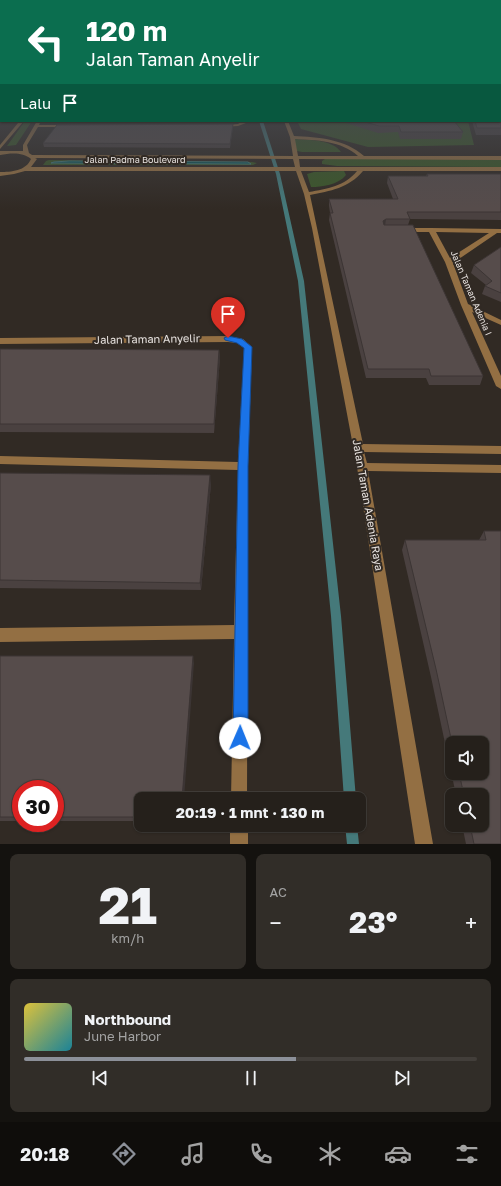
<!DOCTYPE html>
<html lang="id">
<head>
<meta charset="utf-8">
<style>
  body { margin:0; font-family:"Golos Text",sans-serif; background:#312d28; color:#f1f3f6; height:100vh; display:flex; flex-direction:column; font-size:15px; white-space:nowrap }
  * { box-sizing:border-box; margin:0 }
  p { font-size:13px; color:#a3a3a3 }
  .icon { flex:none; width:22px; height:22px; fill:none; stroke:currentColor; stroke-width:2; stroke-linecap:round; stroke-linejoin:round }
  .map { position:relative; height:844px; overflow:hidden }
  .panel { display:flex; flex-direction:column; gap:10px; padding:10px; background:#14120f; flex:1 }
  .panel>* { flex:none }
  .hud { position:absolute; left:0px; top:0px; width:501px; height:122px; box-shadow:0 1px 3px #0004,0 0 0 1px #423e3a; background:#0b6e4f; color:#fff; overflow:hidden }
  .controls { position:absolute; left:445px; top:736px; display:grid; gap:8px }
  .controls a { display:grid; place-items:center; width:44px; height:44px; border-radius:8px; background:#25201b; box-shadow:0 1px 3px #0004,0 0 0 1px #423e3a; font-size:20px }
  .speed { position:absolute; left:12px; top:780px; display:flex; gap:8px; font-size:20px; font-weight:700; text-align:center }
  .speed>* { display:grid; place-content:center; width:52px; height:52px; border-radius:50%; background:#25201b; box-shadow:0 1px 3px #0004,0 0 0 1px #423e3a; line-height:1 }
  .speed .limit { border:6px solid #d22; background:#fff; color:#111 }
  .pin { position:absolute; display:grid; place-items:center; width:34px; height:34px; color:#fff; margin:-41px -17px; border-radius:50% 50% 50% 0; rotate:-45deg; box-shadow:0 0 4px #0007 }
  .pin .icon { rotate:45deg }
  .me { position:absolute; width:44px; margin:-22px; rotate:1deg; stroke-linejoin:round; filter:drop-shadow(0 0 3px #0008) }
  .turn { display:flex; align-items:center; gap:14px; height:84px; padding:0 20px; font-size:18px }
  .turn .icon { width:52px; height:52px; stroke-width:2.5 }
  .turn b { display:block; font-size:28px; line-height:34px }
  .then { display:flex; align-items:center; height:38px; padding:0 20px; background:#0003; gap:8px; font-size:15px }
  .big { font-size:30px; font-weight:700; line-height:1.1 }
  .panel .tile { flex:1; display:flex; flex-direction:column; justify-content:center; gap:6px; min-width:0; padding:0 14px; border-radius:8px; background:#312d28 }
  .panel .dial { align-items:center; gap:0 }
  .dial b { font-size:52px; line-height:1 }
  .song { display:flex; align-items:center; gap:12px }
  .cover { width:48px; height:48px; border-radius:6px; background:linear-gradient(135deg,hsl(50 70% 55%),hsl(190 70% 35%)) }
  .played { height:4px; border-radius:2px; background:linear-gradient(90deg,#8c9099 60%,#423e3a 60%) }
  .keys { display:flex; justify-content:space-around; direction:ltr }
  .heat { display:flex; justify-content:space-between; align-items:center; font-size:22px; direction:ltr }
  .panel .tiles { flex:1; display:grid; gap:10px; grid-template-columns:1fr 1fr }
  .tile:last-child { grid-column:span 2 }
  .trip { position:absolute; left:134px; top:792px; width:232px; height:40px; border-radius:8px; background:#25201b; box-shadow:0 1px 3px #0004,0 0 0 1px #423e3a; font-weight:700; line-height:40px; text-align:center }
  .menu { display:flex; height:64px; justify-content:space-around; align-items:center; background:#0f0d0b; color:#a3a3a3 }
  .menu .icon { width:28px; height:28px }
  .menu .current { color:#8c9099 }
  .menu b { font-size:18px; color:#f1f3f6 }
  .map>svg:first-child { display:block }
  .green { fill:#3b5728 }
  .water { fill:#004c4e; stroke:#45797a }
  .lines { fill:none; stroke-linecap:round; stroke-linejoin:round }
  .stream { fill:#45797a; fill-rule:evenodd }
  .minor { fill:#936f43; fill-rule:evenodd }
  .wall { fill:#4a4140; fill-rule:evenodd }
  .shaded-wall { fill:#3c3534 }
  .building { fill:#564c4b; stroke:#3c3534 }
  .route { fill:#1a73e8; stroke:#114b97 }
  .labels { text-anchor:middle; stroke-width:4; stroke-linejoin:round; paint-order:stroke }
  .far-street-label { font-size:9px; fill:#e7e2df; stroke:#312a24 }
  .street-label { font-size:11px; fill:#e7e2df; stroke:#312a24 }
</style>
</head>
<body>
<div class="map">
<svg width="501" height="844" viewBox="0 0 501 844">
  <rect width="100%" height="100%" fill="#312a24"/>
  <!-- green -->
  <path class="green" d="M25,121H32L16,145L7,146Z
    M297,121H468L474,145L368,147L301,129Z
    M294,139C308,140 332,139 341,152H302L297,151Z
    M325,159H501V167L337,166L322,164V161Z
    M49,160L252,162L257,163L253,165H43L46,161Z
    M344,171L346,175C338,185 322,187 311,187L307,174L314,172Z"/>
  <!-- water -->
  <path class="water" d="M69,161L248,162L251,164L51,163L54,162Z"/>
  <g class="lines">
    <!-- stream -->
    <path class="stream" d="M259,121H263L280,174L304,281L341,616L356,799H344L331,616L298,281L276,174Z
      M345,825H357L359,844H347Z"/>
    <!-- minor -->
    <path class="minor" d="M0,121H24L0,149V145L18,123H0Z
      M37,121H41L39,125H69L71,126L69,127H38L27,145L29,153L32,155L293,156L290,137L284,121H288L294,136C318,137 345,139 364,156H501V160L299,159L300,167H501V171H363C349,188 330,191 310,195L363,444L501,446V454L364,452L367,463L501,465V473L368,471L433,844H415L357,467L312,228L304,194L296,171H25L14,174L0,176V172C11,172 26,171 31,159C23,152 11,153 0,155V151H23V145ZM295,139C316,140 342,141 358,156H298ZM35,158L293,159L295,167H31L37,159ZM301,171H357C345,186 327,189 309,192Z
      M242,121H246V123L238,126L219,127L217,126L238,124Z
      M431,228L501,229V233H497L453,263L468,304L501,320V325L472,312L501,376V389L496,386L461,305L445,262L429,232H403L400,230L403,228ZM436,232L489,233L450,258Z
      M228,336L243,339L252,347L248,466L247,799H231L234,639L0,642V628L234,625L238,470L0,464V456L238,462L244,348L237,343L228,342L0,344V338Z
      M230,825H248V844H230Z"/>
  </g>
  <!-- wall -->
  <path class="wall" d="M501,99V135H476L472,121H500Z
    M61,121H233V123H61Z
    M340,121H454L463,132L461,139H400L398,132L378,133Z
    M233,124L230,148L44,147L43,143Z
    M427,174H501V220L410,219L408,225L483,376L480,385H429L426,378H366L329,220L330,213L329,206V199H393L387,183L388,176H426Z
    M501,247V302L482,294L485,286L486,285L471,273L474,265Z
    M0,349L219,350L220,358L214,433L0,432Z
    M0,473L211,484L201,590L0,588Z
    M484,531H501V844H466L462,825H482V795H456L431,677L402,550L405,540H479ZM452,743L482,773H452Z
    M0,656L194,663L141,799V821H55V789H21V821H0Z"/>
  <!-- shaded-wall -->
  <path class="shaded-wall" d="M233,124V128L230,148V144Z
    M386,219L385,226L383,221Z
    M219,350L220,358L214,433V424Z
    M210,475L211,484L201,590L200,583Z
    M193,656L194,663L184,799H182Z"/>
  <!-- building -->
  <path class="building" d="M500,99H501V128H477L475,121H500Z
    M0,100H1V107L0,108Z
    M362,121H454L463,132H401L399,126H379Z
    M233,124L230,144L43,143L57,125Z
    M427,174H501V212H407L410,219H386L383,221L384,225H413L483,376H431L429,369H368L330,213H333L329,199H398L388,176H428Z
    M501,247V293L485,286L492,281L474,265Z
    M0,349L219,350L214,424H0Z
    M0,473L210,475L200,583L0,580Z
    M484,531H501V844H474L470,825H482V795H464L459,773H482V743H452L436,669L405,540H486Z
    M0,656H193L182,799H141V817H55V789H21V817H0Z"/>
  <!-- sky -->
  <linearGradient id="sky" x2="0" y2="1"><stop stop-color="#1b1714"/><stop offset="0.44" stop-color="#484a50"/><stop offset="1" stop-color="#484a50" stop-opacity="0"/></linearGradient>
  <rect width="501" height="209" fill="url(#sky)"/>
  <!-- route -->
  <path class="route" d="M228,336L242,339L252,347L248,466V738L245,743L240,745L235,743L233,738L238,466L244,348L237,343L225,340L224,338Z"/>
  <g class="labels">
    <!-- far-street labels -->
    <g class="far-street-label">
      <text x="135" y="163">Jalan Padma Boulevard</text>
      <text transform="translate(471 293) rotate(67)" y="3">Jalan Taman Adenia I</text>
    </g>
    <!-- street labels -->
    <g class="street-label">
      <text transform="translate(147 339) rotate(-1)" y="4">Jalan Taman Anyelir</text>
      <text transform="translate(368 505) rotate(80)" y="4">Jalan Taman Adenia Raya</text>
    </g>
  </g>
</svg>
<div class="controls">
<a><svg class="icon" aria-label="sound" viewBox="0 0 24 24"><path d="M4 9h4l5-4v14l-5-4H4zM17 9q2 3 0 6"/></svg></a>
<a><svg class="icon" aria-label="search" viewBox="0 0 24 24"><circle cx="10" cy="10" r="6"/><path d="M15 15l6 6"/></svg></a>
</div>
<div class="speed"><div class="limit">30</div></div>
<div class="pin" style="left:228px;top:338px;background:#d93025"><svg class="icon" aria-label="arrive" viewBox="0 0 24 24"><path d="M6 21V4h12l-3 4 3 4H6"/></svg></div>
<svg class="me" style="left:240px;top:738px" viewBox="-20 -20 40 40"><circle r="19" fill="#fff"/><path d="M0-13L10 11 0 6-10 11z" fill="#1a73e8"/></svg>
<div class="trip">20:19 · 1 mnt · 130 m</div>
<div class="hud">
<div class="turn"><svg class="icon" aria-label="left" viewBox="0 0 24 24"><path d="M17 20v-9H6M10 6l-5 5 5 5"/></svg><div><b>120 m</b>Jalan Taman Anyelir</div></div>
<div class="then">Lalu<svg class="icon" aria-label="arrive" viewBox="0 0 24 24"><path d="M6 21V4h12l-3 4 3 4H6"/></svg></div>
</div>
</div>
<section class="panel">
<div class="tiles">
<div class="tile dial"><b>21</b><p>km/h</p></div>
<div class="tile"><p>AC</p>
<div class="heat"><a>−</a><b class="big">23°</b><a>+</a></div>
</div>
<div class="tile">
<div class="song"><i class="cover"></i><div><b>Northbound</b><p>June Harbor</p></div></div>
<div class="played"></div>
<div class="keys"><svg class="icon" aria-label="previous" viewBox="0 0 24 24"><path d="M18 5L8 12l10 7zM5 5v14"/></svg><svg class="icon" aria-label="pause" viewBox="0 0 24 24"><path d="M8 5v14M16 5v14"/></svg><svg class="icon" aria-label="next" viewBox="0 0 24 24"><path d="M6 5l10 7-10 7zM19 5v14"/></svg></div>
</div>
</div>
</section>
<nav class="menu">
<b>20:18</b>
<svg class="icon current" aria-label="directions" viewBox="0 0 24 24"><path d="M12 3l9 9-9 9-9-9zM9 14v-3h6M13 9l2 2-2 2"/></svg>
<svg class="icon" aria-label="music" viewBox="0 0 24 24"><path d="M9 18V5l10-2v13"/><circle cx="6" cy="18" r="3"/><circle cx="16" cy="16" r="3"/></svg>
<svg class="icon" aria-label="phone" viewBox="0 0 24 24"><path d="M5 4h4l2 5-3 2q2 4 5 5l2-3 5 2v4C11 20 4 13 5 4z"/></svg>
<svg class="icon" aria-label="climate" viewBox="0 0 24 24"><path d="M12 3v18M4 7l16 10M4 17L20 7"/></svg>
<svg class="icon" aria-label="car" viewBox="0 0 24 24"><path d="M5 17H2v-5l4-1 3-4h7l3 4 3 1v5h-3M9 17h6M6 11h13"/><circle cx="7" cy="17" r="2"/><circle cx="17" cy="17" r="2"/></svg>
<svg class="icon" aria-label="filters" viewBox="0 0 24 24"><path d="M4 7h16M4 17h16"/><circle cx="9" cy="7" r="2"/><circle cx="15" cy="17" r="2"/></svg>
</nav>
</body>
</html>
